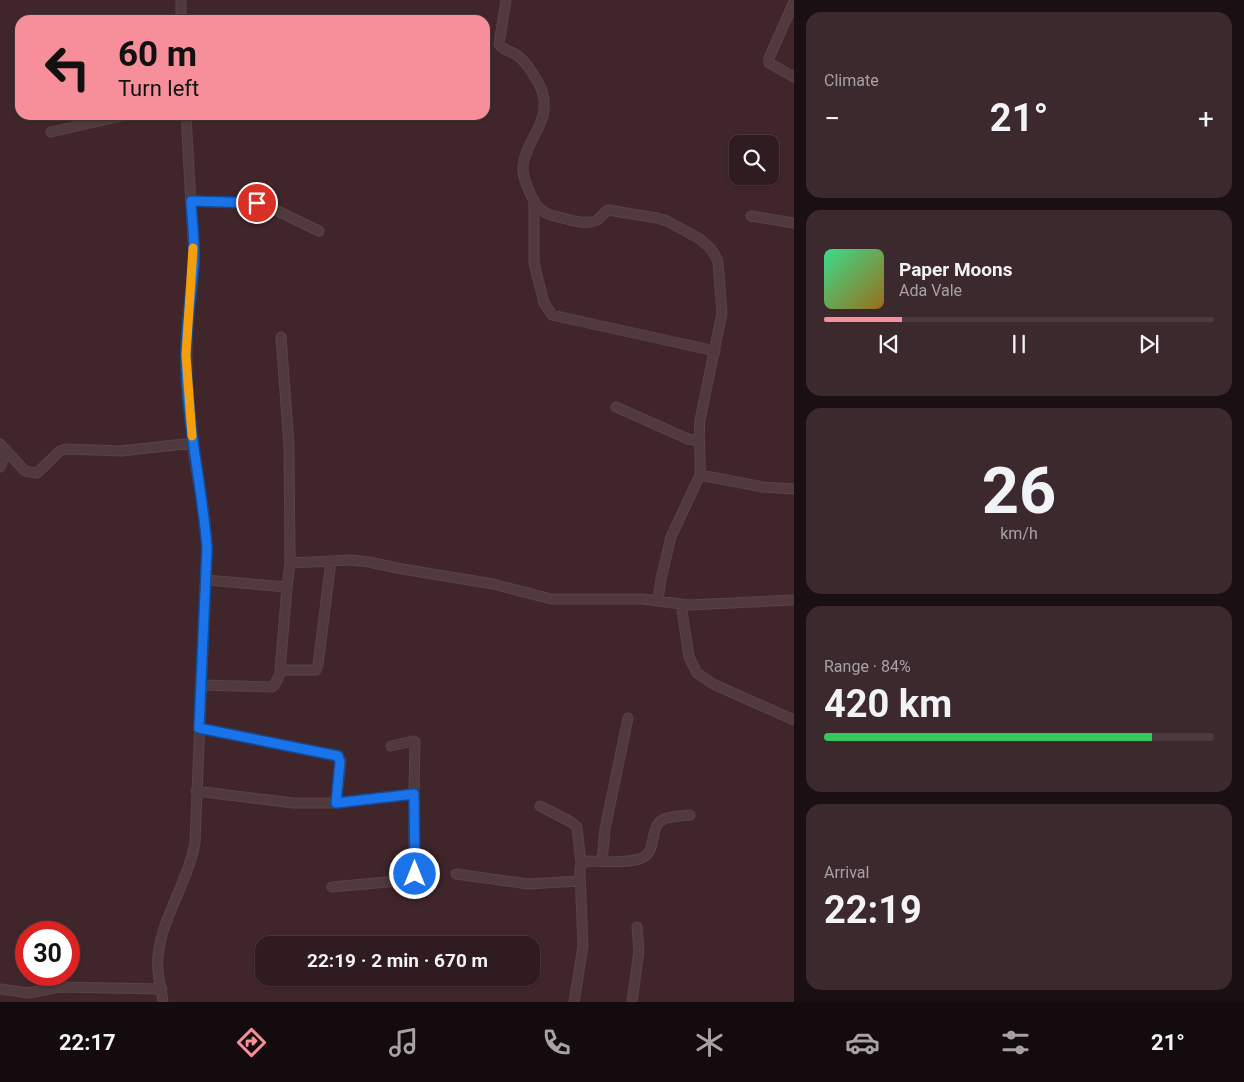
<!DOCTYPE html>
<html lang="en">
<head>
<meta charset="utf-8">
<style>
  body { margin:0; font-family:Roboto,sans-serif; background:#3c292d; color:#f1f3f6; height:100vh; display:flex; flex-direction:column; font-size:19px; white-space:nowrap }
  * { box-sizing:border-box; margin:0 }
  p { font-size:16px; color:#a8a1a5 }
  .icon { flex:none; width:28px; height:28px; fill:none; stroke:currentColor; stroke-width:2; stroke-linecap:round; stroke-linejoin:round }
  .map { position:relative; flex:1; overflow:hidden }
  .panel { display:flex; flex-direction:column; gap:12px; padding:12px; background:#1a0f12; width:450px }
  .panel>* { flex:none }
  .top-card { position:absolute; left:15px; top:15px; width:475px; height:105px; border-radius:15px; box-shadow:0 1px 4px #0004,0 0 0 1px #4b3a3e; background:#f78f9b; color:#111; overflow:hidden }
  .buttons { position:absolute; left:729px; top:135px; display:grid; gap:10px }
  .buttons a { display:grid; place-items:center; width:50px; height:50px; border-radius:10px; background:#301c20; box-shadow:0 1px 4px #0004,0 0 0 1px #4b3a3e; font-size:25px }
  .speed { position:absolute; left:15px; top:921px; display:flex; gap:10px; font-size:25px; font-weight:700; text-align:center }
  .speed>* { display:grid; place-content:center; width:65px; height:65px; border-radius:50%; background:#301c20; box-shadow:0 1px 4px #0004,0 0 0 1px #4b3a3e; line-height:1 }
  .speed .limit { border:8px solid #d22; background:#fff; color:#111 }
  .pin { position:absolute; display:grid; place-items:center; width:42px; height:42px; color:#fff; margin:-21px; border:2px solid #fff; border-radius:50%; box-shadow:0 1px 5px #0007 }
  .me { position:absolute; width:55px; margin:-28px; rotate:0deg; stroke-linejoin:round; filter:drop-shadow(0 0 4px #0008) }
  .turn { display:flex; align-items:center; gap:18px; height:105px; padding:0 20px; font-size:22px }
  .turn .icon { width:65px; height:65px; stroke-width:2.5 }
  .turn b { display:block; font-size:35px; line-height:42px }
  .big { font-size:38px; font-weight:700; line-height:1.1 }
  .panel .tile { flex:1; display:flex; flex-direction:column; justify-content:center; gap:8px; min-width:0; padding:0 18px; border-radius:15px; background:#3c292d }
  .panel .dial { align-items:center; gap:0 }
  .dial b { font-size:65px; line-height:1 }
  .song { display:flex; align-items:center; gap:15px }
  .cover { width:60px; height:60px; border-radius:8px; background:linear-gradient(135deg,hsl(150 70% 55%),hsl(40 70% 35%)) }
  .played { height:5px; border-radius:2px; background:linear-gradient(90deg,#f78f9b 20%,#4b3a3e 20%) }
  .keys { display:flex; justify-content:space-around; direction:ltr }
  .heat { display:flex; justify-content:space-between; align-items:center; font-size:28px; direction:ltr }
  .charge { height:8px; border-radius:4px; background:linear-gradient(90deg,#34c759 84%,#4b3a3e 0) }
  .trip { position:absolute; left:255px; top:936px; width:285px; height:50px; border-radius:15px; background:#301c20; box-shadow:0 1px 4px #0004,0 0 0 1px #4b3a3e; font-weight:700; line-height:50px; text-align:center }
  .dock { display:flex; height:80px; justify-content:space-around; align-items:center; background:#130b0d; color:#a8a1a5 }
  .dock .icon { width:35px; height:35px }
  .dock .selected { color:#f78f9b }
  .dock b { font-size:22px; color:#f1f3f6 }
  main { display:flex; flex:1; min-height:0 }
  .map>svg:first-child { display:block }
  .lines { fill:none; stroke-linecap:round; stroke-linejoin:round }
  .minor-casing { stroke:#594346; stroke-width:11 }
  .minor { stroke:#503a3d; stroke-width:9 }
  .route-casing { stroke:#114b97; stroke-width:12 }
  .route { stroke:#1a73e8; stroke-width:9 }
  .slow { stroke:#f59e0b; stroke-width:9 }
</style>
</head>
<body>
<main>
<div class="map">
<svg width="794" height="1002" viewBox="0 0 794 1002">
  <rect width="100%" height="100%" fill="#40262a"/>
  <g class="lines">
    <!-- minor casing -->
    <g class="minor-casing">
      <path id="minor" d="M181,0V20
        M506,0L499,44C504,51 508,50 515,54C525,59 540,83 543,94C550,124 526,139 523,166C522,176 527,186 531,195C536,207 543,214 555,216C567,219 586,226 597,220C601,217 604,213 608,210L657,218L667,221L700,239L710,248L715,255L718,262L722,313L700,420C698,438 701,456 700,475L671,537L661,579L658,600
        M794,2L769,58V63L794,77
        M51,132L126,115
        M191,201L263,204L319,231
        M534,204V263L544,303L552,315L715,351
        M751,216L794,223
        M281,337L289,445L290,563
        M616,407L688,439L699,441
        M0,444L25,471L37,473L60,451L66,449L121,451L193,443
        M0,467L6,451
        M700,475L763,487L794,489
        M206,580L287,587L290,563L351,560L369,562L402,569L493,584L551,599H643L688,605L794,600
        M681,604L689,657L697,673L713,684L794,720
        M280,671L287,587
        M201,685L272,687L275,684L282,670H316L318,665L331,561
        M199,728L338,756L341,761L336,803
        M391,746L413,741L415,742L414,794
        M196,791L293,803H336L414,794V876L409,880L332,887
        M540,806L571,822L577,827L581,864
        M602,861L605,829L628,718
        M456,874L528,884L580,881
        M0,989L29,993L59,987L162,989
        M163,1002C161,987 156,972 158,956C162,917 188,882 195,843L207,548L205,521L194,456L187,380V330L194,258L186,115
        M574,1002L583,946L580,871L581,864L587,861C601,861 629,864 642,858C659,850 647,823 667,818C674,816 682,816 690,815
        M632,1002L639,951L637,927"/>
    </g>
    <!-- minor -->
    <use href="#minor" class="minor"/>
  </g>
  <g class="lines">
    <!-- route casing -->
    <g class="route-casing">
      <path id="route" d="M257,203L191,201C192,221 195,242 194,262C192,293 186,324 186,356C186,421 202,484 207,548L199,728L338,756L340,762L336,803L414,794L415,874"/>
    </g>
    <!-- route -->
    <use href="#route" class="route"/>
    <!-- slow -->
    <path class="slow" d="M192,436L186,355L193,248"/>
  </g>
</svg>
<div class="buttons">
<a><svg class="icon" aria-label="search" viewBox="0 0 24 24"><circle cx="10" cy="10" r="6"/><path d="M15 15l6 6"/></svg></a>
</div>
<div class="speed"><div class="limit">30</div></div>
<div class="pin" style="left:257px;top:203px;background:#d93025"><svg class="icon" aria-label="arrive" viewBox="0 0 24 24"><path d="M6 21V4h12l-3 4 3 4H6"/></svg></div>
<svg class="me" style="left:415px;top:874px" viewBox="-20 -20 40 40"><circle r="17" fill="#1a73e8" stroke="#fff" stroke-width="3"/><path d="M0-11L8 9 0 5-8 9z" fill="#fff"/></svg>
<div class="trip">22:19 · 2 min · 670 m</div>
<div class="top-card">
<div class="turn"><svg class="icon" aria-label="left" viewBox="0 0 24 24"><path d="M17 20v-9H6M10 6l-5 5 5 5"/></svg><div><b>60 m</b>Turn left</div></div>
</div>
</div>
<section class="panel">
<div class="tile"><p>Climate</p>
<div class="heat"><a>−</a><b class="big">21°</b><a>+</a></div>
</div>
<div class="tile">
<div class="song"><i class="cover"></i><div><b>Paper Moons</b><p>Ada Vale</p></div></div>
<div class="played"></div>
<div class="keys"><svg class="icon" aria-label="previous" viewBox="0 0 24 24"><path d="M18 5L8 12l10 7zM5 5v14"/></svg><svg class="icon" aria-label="pause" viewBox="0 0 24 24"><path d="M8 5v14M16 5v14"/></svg><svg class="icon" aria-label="next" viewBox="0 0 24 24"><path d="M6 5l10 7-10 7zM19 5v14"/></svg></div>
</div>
<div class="tile dial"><b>26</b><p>km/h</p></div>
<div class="tile"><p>Range · 84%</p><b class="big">420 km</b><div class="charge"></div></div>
<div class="tile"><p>Arrival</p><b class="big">22:19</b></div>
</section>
</main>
<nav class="dock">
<b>22:17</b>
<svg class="icon selected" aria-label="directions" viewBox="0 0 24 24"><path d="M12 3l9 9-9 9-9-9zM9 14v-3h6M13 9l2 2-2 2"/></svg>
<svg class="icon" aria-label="music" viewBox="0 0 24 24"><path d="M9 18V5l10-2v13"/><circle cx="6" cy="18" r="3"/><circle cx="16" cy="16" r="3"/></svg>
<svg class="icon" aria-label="phone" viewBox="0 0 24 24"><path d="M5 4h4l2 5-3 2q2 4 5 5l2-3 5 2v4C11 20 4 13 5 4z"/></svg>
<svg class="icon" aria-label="climate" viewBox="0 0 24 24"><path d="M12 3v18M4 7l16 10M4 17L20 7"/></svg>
<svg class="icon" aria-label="car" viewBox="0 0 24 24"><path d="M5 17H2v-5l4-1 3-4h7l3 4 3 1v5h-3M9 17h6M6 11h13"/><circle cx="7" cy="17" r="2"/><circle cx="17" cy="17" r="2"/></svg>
<svg class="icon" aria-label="filters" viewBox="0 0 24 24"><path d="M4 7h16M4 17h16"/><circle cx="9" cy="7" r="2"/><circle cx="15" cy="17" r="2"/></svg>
<b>21°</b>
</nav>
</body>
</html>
